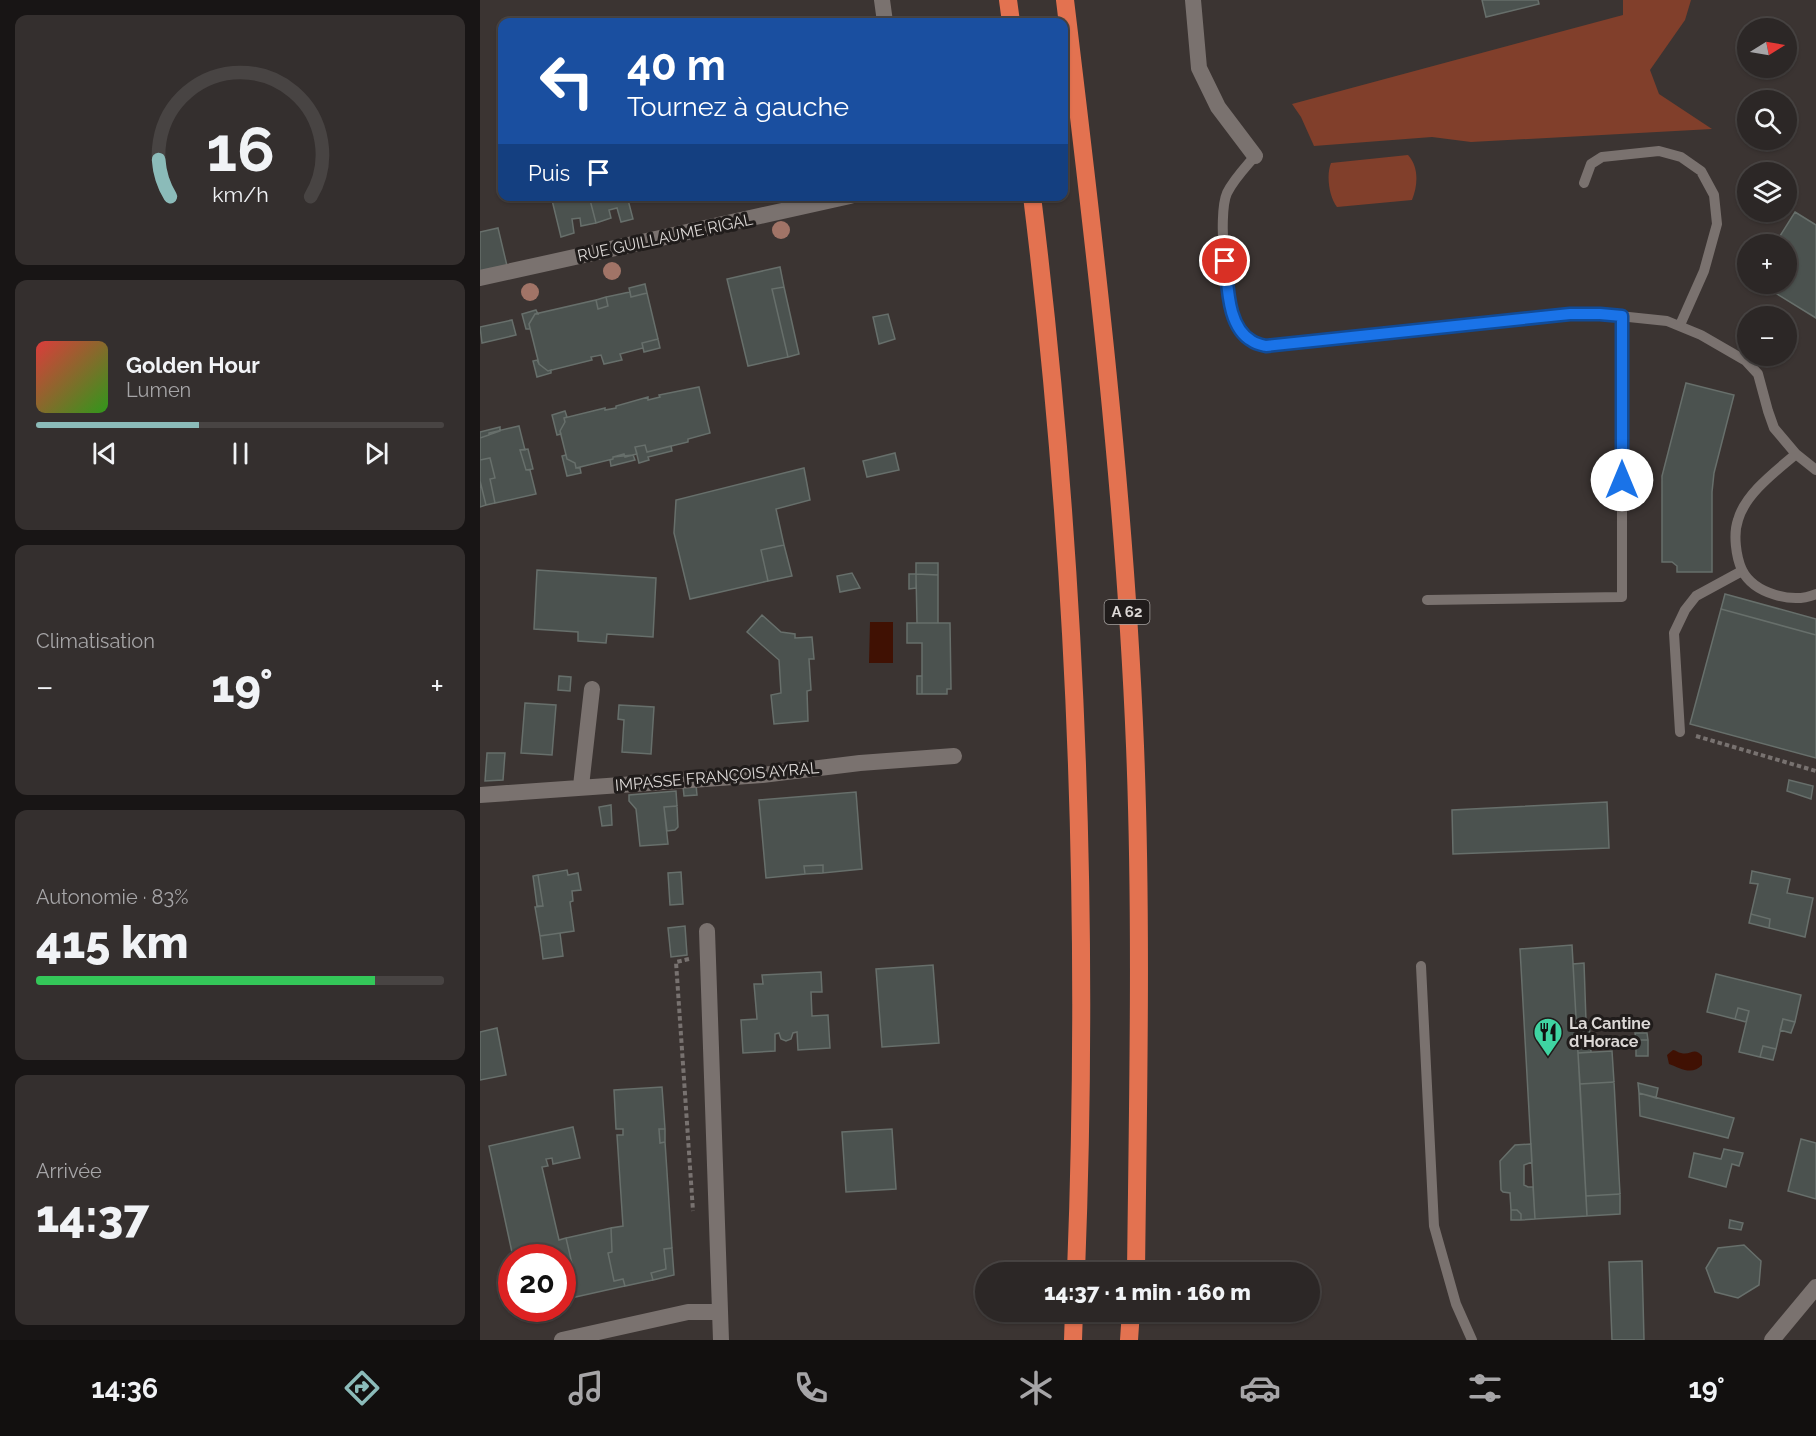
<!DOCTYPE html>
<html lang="fr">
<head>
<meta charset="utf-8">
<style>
  body { margin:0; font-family:Raleway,sans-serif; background:#342f2e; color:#f1f3f6; height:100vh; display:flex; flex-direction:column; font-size:22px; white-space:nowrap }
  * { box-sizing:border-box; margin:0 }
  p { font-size:20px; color:#a6a5a7 }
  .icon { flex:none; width:33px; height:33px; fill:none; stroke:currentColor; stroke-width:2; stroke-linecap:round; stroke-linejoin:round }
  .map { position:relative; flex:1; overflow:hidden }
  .drawer { display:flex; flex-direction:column; gap:15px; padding:15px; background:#181515; width:480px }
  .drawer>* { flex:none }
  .banner { position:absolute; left:18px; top:18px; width:570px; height:183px; border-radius:12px; box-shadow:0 2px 4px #0004,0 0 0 2px #484443; background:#1a4fa0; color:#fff; overflow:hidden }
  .needle { width:39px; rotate:79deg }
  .controls { position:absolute; left:1257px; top:18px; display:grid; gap:12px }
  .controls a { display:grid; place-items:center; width:60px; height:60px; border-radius:50%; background:#2c2726; box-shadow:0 2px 4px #0004,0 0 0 2px #484443; font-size:30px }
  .speed { position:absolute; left:18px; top:1244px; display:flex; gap:12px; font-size:30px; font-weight:700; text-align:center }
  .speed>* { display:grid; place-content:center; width:78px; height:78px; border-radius:50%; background:#2c2726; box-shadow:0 2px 4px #0004,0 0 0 2px #484443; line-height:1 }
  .speed .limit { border:9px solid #d22; background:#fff; color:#111 }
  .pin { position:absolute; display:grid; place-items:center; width:51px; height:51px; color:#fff; margin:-26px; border:3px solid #fff; border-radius:50%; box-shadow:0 2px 6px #0007 }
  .me { position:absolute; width:66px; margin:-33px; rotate:0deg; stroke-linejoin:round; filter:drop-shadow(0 0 4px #0008) }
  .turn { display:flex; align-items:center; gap:21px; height:126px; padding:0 30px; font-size:27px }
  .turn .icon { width:78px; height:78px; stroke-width:2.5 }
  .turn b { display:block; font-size:42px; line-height:51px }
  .then { display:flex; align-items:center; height:57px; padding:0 30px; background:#0003; gap:12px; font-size:22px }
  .big { font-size:45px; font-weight:800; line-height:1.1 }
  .drawer .widget { flex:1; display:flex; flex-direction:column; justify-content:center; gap:9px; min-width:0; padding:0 21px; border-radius:12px; background:#342f2e }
  .drawer .dial { align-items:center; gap:0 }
  .dial svg { height:156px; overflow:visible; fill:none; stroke:#484443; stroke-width:7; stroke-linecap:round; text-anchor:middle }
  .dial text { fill:#f1f3f6; stroke:none }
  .song { display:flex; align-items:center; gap:18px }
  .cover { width:72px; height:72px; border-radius:9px; background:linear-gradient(135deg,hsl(0 70% 55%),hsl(110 70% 35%)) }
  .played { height:6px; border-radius:3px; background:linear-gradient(90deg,#8bbbb9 40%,#484443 40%) }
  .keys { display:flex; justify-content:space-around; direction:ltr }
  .heat { display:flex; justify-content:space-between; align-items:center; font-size:33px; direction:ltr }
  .charge { height:9px; border-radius:4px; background:linear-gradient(90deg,#34c759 83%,#484443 0) }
  .trip { position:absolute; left:495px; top:1262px; width:345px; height:60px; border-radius:30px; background:#2c2726; box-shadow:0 2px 4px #0004,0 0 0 2px #484443; font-weight:800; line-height:60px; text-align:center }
  .tabs { display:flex; height:96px; justify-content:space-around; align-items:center; background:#12100f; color:#a6a5a7 }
  .tabs .icon { width:42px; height:42px }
  .tabs .active { color:#8bbbb9 }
  .tabs b { font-size:27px; color:#f1f3f6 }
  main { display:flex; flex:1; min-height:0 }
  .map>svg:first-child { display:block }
  .green { fill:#813f2b }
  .water { fill:#401103 }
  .building { fill:#4b524f; stroke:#676f6b; stroke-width:1.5 }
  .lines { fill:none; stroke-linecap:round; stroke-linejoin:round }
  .path { stroke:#787270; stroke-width:4; stroke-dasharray:4.5 3; stroke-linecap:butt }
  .service { stroke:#7a726f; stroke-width:10 }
  .minor { stroke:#7a726f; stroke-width:16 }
  .motorway { stroke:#e37250; stroke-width:18 }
  .tree { fill:#a17467 }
  .route-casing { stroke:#114b97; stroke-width:15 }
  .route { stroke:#1a73e8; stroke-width:10 }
  .labels { text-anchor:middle; stroke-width:6; stroke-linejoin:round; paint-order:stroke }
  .shield { fill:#201c1b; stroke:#a4a09e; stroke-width:1.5 }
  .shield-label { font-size:15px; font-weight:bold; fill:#dcd8d6 }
  .street-label { font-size:16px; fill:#dcd8d6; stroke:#201c1b }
  .poi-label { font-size:16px; font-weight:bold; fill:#dcd8d6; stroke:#201c1b; text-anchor:start }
</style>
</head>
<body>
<main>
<section class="drawer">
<div class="widget dial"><svg viewBox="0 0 100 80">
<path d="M14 69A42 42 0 1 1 86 69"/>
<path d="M14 69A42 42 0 0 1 8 50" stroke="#8bbbb9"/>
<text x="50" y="56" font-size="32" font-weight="700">16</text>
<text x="50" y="72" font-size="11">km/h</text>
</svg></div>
<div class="widget">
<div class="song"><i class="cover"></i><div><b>Golden Hour</b><p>Lumen</p></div></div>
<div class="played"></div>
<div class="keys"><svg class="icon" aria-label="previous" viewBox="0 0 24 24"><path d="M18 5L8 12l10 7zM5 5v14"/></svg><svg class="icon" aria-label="pause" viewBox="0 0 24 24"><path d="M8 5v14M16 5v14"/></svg><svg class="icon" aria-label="next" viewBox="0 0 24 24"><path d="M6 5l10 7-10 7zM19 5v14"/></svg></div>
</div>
<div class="widget"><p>Climatisation</p>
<div class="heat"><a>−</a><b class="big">19°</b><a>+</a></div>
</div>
<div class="widget"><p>Autonomie · 83%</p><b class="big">415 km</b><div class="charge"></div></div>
<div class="widget"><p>Arrivée</p><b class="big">14:37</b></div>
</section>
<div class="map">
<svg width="1336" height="1340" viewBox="0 0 1336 1340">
  <rect width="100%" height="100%" fill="#3b3432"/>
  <!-- green -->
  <path class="green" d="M1143,0H1211L1205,20L1170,70L1179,94L1232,129L991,142L952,137L834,146L821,117L812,104L1143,15Z
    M928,155C939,167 938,185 932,200L857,207C849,197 846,175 851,163Z"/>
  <!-- water -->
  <path class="water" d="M390,622H413V663H389Z
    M1193,1050C1196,1050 1198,1053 1201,1053C1211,1056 1214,1046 1222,1056V1065C1212,1076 1200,1068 1189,1064L1187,1055Z"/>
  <!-- building -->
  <path class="building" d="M1002,0H1058L1059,4L1006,17Z
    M71,196H109L116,223L101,226L100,218L92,219L94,233L81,237Z
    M109,196H147L153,219L141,222L137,208L129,210L131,218L116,223Z
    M1315,212L1336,225V318L1281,284H1306V244H1295Z
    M18,228L28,270L0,277V232Z
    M300,267L304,287L292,289L308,357L268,366L247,279Z
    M165,284L167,293L151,297L149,288Z
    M304,287L319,354L308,357L292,289Z
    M150,292L151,297L167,293L178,339L162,343L163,348L140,354L142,360L124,364L121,355L111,357L112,360L68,371L59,364L49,324L55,314L116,300L118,309L128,306L126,297Z
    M126,297L128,306L118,309L116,300Z
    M56,310L58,314H55L49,324L50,329H46L42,314Z
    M408,314L415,339L399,344L393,317Z
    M32,320L36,335L2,343L0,327Z
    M178,339L180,348L164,352L162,343Z
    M57,360L59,364L68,371L71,370V373L57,377L53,361Z
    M1206,383L1254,395L1234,473L1232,492V572H1197V566L1192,562H1182V476Z
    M219,387L230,433L208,439V442L167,452L165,445L155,447L157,454L153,455L133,457V459L96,468L95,463L87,459L80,431L85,422L84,418L125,408V410L136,408V406L168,397V400L180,397L179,395Z
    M85,411L87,417L84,418L85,422L80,431L81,434L77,435L72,415Z
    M39,426L45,450H40L46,470H50L56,494L15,503L10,479L15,478L10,458L0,460V438L9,435V433Z
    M20,427V431L0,438V432Z
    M165,445L167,452L191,446L192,451L168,457L169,460L159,463L155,447Z
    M48,449L53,469L46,470L40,450Z
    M415,453L419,470L387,477L383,461Z
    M144,454L145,457L153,455L155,460L131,466L130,460L133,459V457Z
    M86,455L87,459L95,463L96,468H100L101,473L87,476L82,456Z
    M10,458L15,478L10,479L15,503L6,505L0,481V460Z
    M324,468L330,500L296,509L304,545L281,550L288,581L210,599L194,533L196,500Z
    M0,481L6,505L0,507Z
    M304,545L312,576L288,581L281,550Z
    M436,563H458V575L436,574Z
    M57,570L176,578L173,637L127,634L126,643L98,641V632L54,629Z
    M372,573L380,588L360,592L357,576Z
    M429,574H436V588L429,589Z
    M436,574L458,575V623H437Z
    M1245,594L1336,619V635L1241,609Z
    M1241,609L1336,635V758L1210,724Z
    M282,615L301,632L315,634V638L332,637L334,659H329L331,690L327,691L328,721L294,724L291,695L301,693L299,660L267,632Z
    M427,623H470L471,689H467V694H442V643H427Z
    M79,676L91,677L90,691L78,690Z
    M437,676H442V694H437Z
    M45,703L76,705L72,755L41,753Z
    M139,705L174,707L171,754L142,752L144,720L138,719Z
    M7,753H25L23,780L5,781Z
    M1309,780L1333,786L1331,799L1307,791Z
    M216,785L217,795L204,796L203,786Z
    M196,791L197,806L184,807L188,844L160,846L156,809L149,801V795Z
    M376,792L382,869L343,873V865L324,866L325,874L286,878L279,800Z
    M1127,802L1129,848L973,854L972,810Z
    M131,805L132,825L122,826L119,807Z
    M197,806L198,827L195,830L187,831L184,807Z
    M343,865V873L325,874L324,866Z
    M87,870L88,875L98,873L101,890L92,891L93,901L90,902L94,931L60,936L55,907L63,906L58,875Z
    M1272,871L1310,879L1307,893L1333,898L1325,937L1289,928L1290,919L1271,914L1278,884L1270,883Z
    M201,872L203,904L190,905L188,873Z
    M58,875L63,906H57L53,876Z
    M1271,914L1290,919L1289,928L1269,923Z
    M205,926L207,955L191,957L188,928Z
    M80,933L83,956L63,959L60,936Z
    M1092,945L1107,1216L1055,1219L1040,949Z
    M1104,963L1106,1021H1109L1111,1052L1098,1053L1093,964Z
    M453,965L459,1043L402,1047L396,969Z
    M341,972L342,992H331L332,1016L348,1015L350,1048L318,1050L317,1032L313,1033L311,1039L306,1041L301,1039L299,1033L295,1034V1051L263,1053L261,1020L277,1019L274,984H283L282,975Z
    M1236,974L1321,995L1315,1022L1303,1019L1296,1049L1283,1046L1280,1057L1259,1052L1269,1011L1258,1008L1255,1019L1227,1012Z
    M1258,1008L1269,1011L1266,1022L1255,1019Z
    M1303,1019L1315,1022L1311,1033L1300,1030Z
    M17,1028L26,1075L0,1080V1032Z
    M1155,1033H1167L1168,1040H1156Z
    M1156,1040H1168V1056H1156Z
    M1283,1046L1296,1049L1293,1060L1280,1057Z
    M1132,1051L1134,1082L1100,1084L1098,1053Z
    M1134,1082L1140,1194L1106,1196L1100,1084Z
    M1158,1083L1178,1088L1176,1098L1159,1093Z
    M182,1087L185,1129H179L180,1143L185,1142L192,1248L184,1249L186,1269L171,1273L173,1280L145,1286L143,1279L134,1281L128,1253L132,1252L131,1228L143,1226L137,1135H143V1129H136L134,1090Z
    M1159,1093L1254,1118L1248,1138L1160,1116Z
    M93,1127L100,1158L73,1164L72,1158L66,1159L68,1166L62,1167L79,1240L86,1238L93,1268L85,1270L89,1290L82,1292V1257H33L9,1146Z
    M179,1129H185V1142L180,1143Z
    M412,1129L416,1189L366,1192L362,1132Z
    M1321,1139L1336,1143V1199L1308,1191Z
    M1051,1144L1052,1162L1044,1165V1185L1048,1187H1053L1055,1219L1041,1220V1214L1037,1210H1031L1030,1193L1023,1192L1021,1190L1020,1161L1035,1145Z
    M1244,1149L1263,1153L1259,1166L1252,1164L1246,1187L1209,1177L1214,1153L1241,1159Z
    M1140,1194V1214L1107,1216L1106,1196Z
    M1031,1210H1037L1041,1214V1220H1031Z
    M1250,1220L1263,1223L1261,1230L1249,1228Z
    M131,1228L132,1252L128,1253L134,1281L143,1279L145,1286L82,1300V1292L89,1290L85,1270L93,1268L86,1238Z
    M1264,1245L1281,1261L1279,1285L1258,1298L1235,1292L1226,1268L1238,1248Z
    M192,1248L194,1275L173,1280L171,1273L186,1269L184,1249Z
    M1162,1261L1164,1340H1132L1129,1262Z
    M32,1296V1308L38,1309L30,1311L27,1297Z"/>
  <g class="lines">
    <!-- path -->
    <path class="path" d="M1216,736L1336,771
      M209,959L196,962L213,1211"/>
    <!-- service -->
    <path class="service" d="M775,156C765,168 754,179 747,193C737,215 746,309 760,329C766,339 775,343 786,347L1090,314H1120L1187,321L1221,335L1266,361L1278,374L1288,411L1294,428L1316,454L1336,470
      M1104,183L1111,164L1122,157L1179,151L1201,157L1221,171L1234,195L1237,224L1224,271L1200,325
      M1316,454C1296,471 1265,494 1258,520C1253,534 1256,557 1262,570C1274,594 1313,604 1336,594
      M947,600L1142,597V316
      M1200,732L1194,633L1205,610L1216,596L1262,571
      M941,966L954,1226L976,1304L992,1340"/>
    <!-- minor -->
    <path class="minor" d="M402,0L405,22
      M713,0L719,68L738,107L775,156
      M0,278L370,196
      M101,786L112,689
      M0,795L282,775L380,763L474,756
      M227,931L241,1340
      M82,1340L208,1312H239
      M1292,1340L1336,1287"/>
    <!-- motorway -->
    <path class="motorway" d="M528,0L531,22
      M585,0C615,248 645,497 655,746C662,921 658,1097 656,1272
      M552,196C596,553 610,913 596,1272
      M593,1340L594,1311
      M649,1340L651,1311"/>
  </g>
  <!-- trees -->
  <g class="tree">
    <circle cx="301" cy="230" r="9"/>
    <circle cx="132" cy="271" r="9"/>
    <circle cx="50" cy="292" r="9"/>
  </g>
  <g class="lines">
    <!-- route casing -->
    <g class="route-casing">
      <path id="route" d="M745,261C748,286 747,327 772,341C776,344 782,345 786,346L1090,314H1120L1142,316V480"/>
    </g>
    <!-- route -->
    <use href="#route" class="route"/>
  </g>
  <!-- icons -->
  <defs>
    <g id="restaurant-pin" transform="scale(1.5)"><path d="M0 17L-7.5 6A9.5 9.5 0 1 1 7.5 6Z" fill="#3fd4a2" stroke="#201c1b"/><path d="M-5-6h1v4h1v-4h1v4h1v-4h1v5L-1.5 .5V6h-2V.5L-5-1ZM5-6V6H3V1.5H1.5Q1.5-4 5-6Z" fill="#111"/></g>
  </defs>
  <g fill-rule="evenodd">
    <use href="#restaurant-pin" x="1068" y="1032"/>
  </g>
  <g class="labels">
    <!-- shield labels -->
    <rect class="shield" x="624.5" y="600" width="45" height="24" rx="4.5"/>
    <g class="shield-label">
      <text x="647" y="617">A 62</text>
    </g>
    <!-- street labels -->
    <g class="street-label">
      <text transform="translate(185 237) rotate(-12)" y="6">RUE GUILLAUME RIGAL</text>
      <text transform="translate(237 776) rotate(-5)" y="6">IMPASSE FRANÇOIS AYRAL</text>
    </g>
    <!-- poi labels -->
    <g class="poi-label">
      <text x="1089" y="1029">La Cantine<tspan x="1089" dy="18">d'Horace</tspan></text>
    </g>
  </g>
</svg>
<div class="controls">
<a><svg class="needle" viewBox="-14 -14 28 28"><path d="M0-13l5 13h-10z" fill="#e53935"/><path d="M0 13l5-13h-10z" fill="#a6a5a7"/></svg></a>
<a><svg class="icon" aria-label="search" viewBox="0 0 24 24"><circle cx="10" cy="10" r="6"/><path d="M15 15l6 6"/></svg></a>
<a><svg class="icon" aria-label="layers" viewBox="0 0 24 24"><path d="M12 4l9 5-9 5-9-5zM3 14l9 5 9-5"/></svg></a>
<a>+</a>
<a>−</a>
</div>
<div class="speed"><div class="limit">20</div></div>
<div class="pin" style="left:745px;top:261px;background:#d93025"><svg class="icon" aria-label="arrive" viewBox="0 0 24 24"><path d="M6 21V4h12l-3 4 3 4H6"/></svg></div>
<svg class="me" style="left:1142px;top:480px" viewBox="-20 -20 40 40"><circle r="19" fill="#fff"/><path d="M0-13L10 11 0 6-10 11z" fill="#1a73e8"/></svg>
<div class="trip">14:37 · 1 min · 160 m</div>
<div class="banner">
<div class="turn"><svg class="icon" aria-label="left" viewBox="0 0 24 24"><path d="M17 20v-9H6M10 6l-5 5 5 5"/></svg><div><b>40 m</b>Tournez à gauche</div></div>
<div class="then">Puis<svg class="icon" aria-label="arrive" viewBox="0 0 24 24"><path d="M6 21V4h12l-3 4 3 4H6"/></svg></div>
</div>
</div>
</main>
<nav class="tabs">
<b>14:36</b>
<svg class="icon active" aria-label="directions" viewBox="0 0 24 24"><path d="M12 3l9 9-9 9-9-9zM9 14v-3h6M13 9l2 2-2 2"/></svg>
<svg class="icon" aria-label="music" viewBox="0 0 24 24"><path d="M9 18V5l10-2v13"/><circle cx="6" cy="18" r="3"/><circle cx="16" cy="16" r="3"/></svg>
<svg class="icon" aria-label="phone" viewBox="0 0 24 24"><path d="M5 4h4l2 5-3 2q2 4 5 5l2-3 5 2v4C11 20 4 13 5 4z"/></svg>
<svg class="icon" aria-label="climate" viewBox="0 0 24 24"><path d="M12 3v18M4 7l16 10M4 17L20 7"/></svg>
<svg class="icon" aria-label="car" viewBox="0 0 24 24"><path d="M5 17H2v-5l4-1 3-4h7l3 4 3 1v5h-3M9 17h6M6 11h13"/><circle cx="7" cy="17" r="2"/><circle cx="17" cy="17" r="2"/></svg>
<svg class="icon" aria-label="filters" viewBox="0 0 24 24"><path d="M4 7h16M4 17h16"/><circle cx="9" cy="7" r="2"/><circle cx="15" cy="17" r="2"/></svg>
<b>19°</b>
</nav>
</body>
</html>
